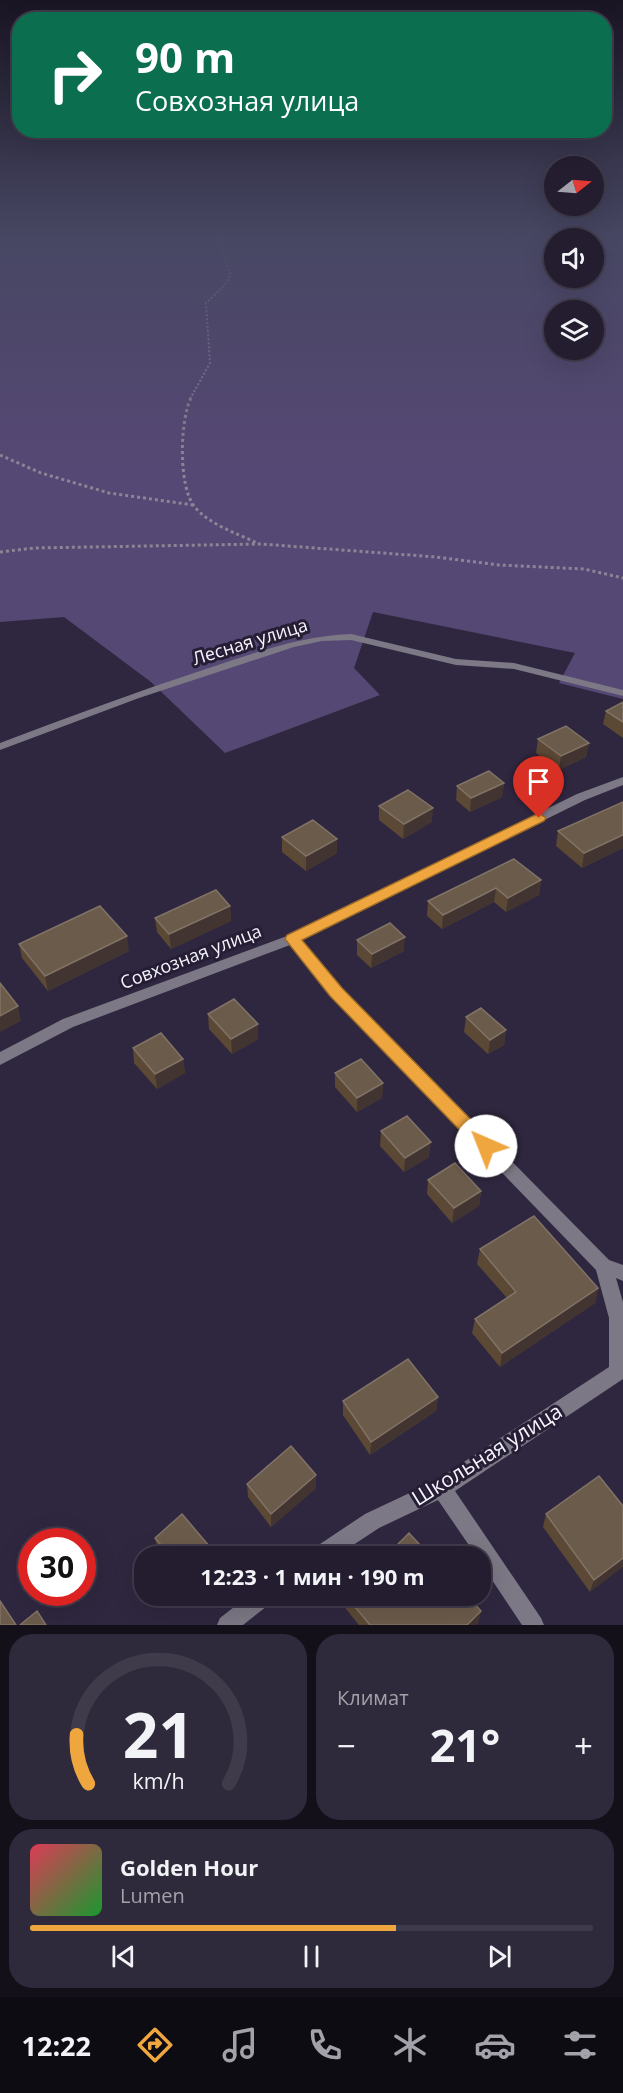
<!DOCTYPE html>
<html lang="ru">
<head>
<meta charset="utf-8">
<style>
  body { margin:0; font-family:"Open Sans",sans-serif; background:#2f2a3b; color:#f1f3f6; height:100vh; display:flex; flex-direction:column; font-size:22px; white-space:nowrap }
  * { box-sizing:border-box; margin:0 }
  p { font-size:20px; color:#a3a2aa }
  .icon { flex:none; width:33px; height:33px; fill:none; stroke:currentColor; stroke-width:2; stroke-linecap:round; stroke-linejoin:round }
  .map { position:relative; height:1625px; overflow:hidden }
  .drawer { display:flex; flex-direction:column; gap:9px; padding:9px; background:#13101a; flex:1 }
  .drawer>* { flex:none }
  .top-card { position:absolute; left:12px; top:12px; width:600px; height:126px; border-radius:24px; box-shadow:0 6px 24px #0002,0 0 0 2px #403b4b; background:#0b6e4f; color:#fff; overflow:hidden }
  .needle { width:39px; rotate:73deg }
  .tools { position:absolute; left:544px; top:156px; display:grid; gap:12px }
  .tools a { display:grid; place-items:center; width:60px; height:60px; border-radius:50%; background:#231d2f; box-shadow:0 6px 24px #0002,0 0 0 2px #403b4b; font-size:30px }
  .speed { position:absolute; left:18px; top:1528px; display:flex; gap:12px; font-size:30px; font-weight:700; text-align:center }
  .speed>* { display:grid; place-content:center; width:78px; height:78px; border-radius:50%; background:#231d2f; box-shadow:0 6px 24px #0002,0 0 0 2px #403b4b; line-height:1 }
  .speed .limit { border:9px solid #d22; background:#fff; color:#111 }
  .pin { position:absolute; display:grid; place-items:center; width:51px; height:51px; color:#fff; margin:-62px -26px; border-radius:50% 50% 50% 0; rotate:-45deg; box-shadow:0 0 6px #0007 }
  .pin .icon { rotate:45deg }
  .me { position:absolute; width:66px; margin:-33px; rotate:316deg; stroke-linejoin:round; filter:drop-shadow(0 0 4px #0008) }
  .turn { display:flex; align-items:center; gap:21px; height:126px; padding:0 24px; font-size:27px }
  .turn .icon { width:78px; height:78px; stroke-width:2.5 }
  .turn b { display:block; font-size:42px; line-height:51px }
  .big { font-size:45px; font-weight:700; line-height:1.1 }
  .drawer .widget { flex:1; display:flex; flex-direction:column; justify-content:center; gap:9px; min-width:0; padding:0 21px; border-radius:24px; background:#2f2a3b }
  .drawer .dial { align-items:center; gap:0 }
  .dial svg { height:156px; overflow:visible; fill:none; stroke:#403b4b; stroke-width:7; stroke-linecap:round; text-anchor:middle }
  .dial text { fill:#f1f3f6; stroke:none }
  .song { display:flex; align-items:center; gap:18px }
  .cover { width:72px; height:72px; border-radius:9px; background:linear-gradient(135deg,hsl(350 70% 55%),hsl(130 70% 35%)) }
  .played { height:6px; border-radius:3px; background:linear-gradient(90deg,#f0a63f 65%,#403b4b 65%) }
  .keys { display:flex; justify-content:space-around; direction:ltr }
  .heat { display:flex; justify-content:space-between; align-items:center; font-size:33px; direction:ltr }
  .drawer .tiles { flex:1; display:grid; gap:9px; grid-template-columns:1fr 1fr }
  .widget:last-child { grid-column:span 2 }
  .trip { position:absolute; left:134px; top:1546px; width:357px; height:60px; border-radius:24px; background:#231d2f; box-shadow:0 6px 24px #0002,0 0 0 2px #403b4b; font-weight:700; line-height:60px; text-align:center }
  .dock { display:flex; height:96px; justify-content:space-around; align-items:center; background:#0e0c13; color:#a3a2aa }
  .dock .icon { width:42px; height:42px }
  .dock .current { color:#f0a63f }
  .dock b { font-size:27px; color:#f1f3f6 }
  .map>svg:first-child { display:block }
  .green { fill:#564874; fill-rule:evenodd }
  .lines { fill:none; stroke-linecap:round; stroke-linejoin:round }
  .path-far1 { stroke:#8b8596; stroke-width:2; stroke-dasharray:2 2; stroke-linecap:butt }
  .path { stroke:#8b8596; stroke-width:3; stroke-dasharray:3 3; stroke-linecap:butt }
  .street { fill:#7c7885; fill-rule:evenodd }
  .wall { fill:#5b4935 }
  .shaded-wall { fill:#423430 }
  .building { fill:#6b5b4b; stroke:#817366; stroke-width:1.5 }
  .route { fill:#f0a63f; stroke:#9c6c29; stroke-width:1.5 }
  .labels { text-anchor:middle; stroke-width:6; stroke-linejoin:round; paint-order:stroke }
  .street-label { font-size:18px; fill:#f6f3fd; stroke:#251e35 }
  .near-street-label { font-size:21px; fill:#f6f3fd; stroke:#251e35 }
</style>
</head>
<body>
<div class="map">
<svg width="623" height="1625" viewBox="0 0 623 1625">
  <rect width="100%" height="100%" fill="#2f273f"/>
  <!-- green -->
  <path class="green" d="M0,239H555V278H594V239H623V699L559,683L575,653L373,612L354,668L380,695L225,753L151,682L64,617L0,622ZM555,310H594V350H555Z"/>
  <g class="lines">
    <!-- path-far1 -->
    <path class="path-far1" d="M594,243L623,252
      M190,399L210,363L206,303L223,287L231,275L216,239"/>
    <!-- path -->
    <path class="path" d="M191,398C180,420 178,485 194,506C208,524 236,533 257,543
      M0,455L41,473L109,493L193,505
      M0,552L34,548L261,544L436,557L499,565L584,569L623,578"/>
    <!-- street -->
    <path class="street" d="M351,634L456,659L514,663L623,690V696L514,669L456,665L351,640L322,641L294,647L139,698L0,750V743C68,717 136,692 206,669C255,653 299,636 351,634Z
      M623,777V785L585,800L301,940L341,988L609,1260L623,1265V1281L616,1278L623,1302V1379L455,1491L541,1618L544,1625H522L480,1562V1557H477L438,1500L379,1528L335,1557H308L311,1550L365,1514L435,1481L609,1367V1318L596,1270L331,996L290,945L73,1027L0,1065V1052L63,1019L287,936L577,794Z
      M248,1596H274L271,1603L243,1625H217L220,1618Z"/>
  </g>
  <!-- wall -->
  <path class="wall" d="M623,702V738L603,724L606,711Z
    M538,739L589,743L586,757L559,770L536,753Z
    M504,783L502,797L470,812L456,800L457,786Z
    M623,802V848L582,868L556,846L558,831Z
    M379,806L432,822L403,839L379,820Z
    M282,837L337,839V853L306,871L282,852Z
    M514,859L541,880L539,895L506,912L494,902L442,929L427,916L428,901Z
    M230,906L231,921L171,949L157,932L155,918Z
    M357,940L404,951L371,968L357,955Z
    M19,944L129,951L48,991L22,958Z
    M208,1014L258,1024V1039L232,1054L209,1029Z
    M466,1017L506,1030L504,1045L488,1054L464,1032Z
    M133,1048L183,1059L185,1073L157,1089L134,1063Z
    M335,1073L383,1083L382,1098L357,1112L335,1087Z
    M381,1131L429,1157L404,1172L380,1146Z
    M428,1180L481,1191L479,1206L452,1223L427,1194Z
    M480,1249L598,1288L595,1303L500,1367L472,1333L475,1319L507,1298L477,1264Z
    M438,1397L436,1411L370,1455L343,1415V1401Z
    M316,1475V1488L271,1527L248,1497L247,1484Z
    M623,1506L590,1592L543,1527L546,1514Z
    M155,1538L216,1557H163L158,1551Z
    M346,1596L481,1611L478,1623L476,1625H359L346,1609Z"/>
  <!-- shaded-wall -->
  <path class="shaded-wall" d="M589,743L586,757L559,770L561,756Z
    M504,783L502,797L470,812L471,798Z
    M433,808L432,822L403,839L404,824Z
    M623,835V848L582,868L584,853Z
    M337,839V853L306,871V856Z
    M541,880L539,895L506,912L508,898Z
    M496,888L494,902L442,929L443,915Z
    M230,906L231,921L171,949L169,934Z
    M127,936L129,951L48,991L45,976Z
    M405,937L404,951L371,968L372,954Z
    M18,1006L21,1021L0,1032V1016Z
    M258,1024V1039L232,1054L231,1039Z
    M506,1030L504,1045L488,1054L490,1040Z
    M183,1059L185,1073L157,1089L155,1074Z
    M383,1083L382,1098L357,1112V1098Z
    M431,1142L429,1157L404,1172L405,1158Z
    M481,1191L479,1206L452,1223L454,1208Z
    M598,1288L595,1303L500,1367L502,1353Z
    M438,1397L436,1411L370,1455L371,1442Z
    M316,1475V1488L271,1527V1514Z
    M623,1558V1567L590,1592L594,1580Z
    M481,1611L478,1623L476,1625H467Z"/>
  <!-- building -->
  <path class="building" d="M623,702V722L606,711Z
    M566,726L589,743L561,756L538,739Z
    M489,771L504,783L471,798L457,786Z
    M408,790L433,808L404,824L379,806Z
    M623,802V835L584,853L558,831Z
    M313,820L337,839L306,856L282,837Z
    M514,859L541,880L508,898L496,888L443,915L428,901Z
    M216,890L230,906L169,934L155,918Z
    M100,906L127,936L45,976L19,944Z
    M390,923L405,937L372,954L357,940Z
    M0,983L18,1006L0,1016Z
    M234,999L258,1024L231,1039L208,1014Z
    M481,1008L506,1030L490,1040L466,1017Z
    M161,1033L183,1059L155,1074L133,1048Z
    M361,1059L383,1083L357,1098L335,1073Z
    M407,1116L431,1142L405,1158L381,1131Z
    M455,1163L481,1191L454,1208L428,1180Z
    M534,1216L598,1288L502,1353L475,1319L516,1292L480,1249Z
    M408,1359L438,1397L371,1442L343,1401Z
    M291,1446L316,1475L271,1514L247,1484Z
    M599,1476L623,1506V1558L594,1580L546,1514Z
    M182,1514L215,1553L211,1557H171L155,1538Z
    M409,1533L431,1557H385Z
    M346,1596H467L481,1611L467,1625H370Z
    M0,1601L16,1625H0Z
    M37,1611L46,1625H20Z"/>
  <!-- sky -->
  <linearGradient id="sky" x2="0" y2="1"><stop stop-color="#1a1523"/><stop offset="0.51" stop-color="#474763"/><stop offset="1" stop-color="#474763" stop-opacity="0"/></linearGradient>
  <rect width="623" height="466" fill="url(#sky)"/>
  <!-- route -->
  <path class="route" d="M539,813L546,818L544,821L302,940L342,988L492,1141L495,1146L492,1151L486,1153L480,1151L330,996L285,939L287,935Z"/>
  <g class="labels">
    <!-- street labels -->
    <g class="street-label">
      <text transform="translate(250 642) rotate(-17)" y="6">Лесная улица</text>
      <text transform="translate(191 957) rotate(-21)" y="6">Совхозная улица</text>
    </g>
    <!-- near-street labels -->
    <g class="near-street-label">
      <text transform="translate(487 1455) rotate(-32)" y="7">Школьная улица</text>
    </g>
  </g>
</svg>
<div class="tools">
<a><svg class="needle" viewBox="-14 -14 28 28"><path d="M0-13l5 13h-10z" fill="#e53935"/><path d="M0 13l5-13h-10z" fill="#a3a2aa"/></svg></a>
<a><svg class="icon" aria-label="sound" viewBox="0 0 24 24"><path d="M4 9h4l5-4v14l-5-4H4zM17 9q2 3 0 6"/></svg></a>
<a><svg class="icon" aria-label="layers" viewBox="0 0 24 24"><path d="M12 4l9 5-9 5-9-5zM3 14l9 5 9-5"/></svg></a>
</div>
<div class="speed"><div class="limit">30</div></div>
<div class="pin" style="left:539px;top:818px;background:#d93025"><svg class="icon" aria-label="arrive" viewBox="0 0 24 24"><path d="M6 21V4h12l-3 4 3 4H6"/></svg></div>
<svg class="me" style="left:486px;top:1146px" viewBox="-20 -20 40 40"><circle r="19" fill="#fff"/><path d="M0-13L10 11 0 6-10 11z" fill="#f0a63f"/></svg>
<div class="trip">12:23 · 1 мин · 190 m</div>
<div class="top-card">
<div class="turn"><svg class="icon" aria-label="right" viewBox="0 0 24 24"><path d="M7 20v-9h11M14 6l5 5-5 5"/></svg><div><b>90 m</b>Совхозная улица</div></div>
</div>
</div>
<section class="drawer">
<div class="tiles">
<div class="widget dial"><svg viewBox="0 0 100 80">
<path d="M14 69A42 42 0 1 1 86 69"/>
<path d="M14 69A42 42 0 0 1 8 44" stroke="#f0a63f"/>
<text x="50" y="56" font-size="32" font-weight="700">21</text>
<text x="50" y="72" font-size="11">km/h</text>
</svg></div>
<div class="widget"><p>Климат</p>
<div class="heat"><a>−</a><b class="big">21°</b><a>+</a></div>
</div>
<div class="widget">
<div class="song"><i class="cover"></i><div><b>Golden Hour</b><p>Lumen</p></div></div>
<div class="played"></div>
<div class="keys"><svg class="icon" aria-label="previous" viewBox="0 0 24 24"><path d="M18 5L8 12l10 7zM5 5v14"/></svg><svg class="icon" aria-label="pause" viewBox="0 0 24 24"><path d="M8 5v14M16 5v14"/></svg><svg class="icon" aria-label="next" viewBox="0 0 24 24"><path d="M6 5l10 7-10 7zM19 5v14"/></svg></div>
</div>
</div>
</section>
<nav class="dock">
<b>12:22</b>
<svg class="icon current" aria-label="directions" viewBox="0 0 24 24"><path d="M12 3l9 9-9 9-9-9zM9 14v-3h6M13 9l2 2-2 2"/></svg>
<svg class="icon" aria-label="music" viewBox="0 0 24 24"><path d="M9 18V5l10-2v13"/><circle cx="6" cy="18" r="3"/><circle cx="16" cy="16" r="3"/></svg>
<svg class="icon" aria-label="phone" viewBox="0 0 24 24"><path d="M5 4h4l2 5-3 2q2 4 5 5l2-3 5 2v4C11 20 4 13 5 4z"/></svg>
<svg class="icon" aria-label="climate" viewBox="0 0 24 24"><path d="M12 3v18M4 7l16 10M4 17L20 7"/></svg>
<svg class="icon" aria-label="car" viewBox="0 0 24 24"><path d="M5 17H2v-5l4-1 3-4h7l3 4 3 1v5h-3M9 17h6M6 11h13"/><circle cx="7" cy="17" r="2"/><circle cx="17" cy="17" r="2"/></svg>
<svg class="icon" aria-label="filters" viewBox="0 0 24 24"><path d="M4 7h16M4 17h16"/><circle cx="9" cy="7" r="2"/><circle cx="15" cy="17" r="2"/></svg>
</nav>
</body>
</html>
